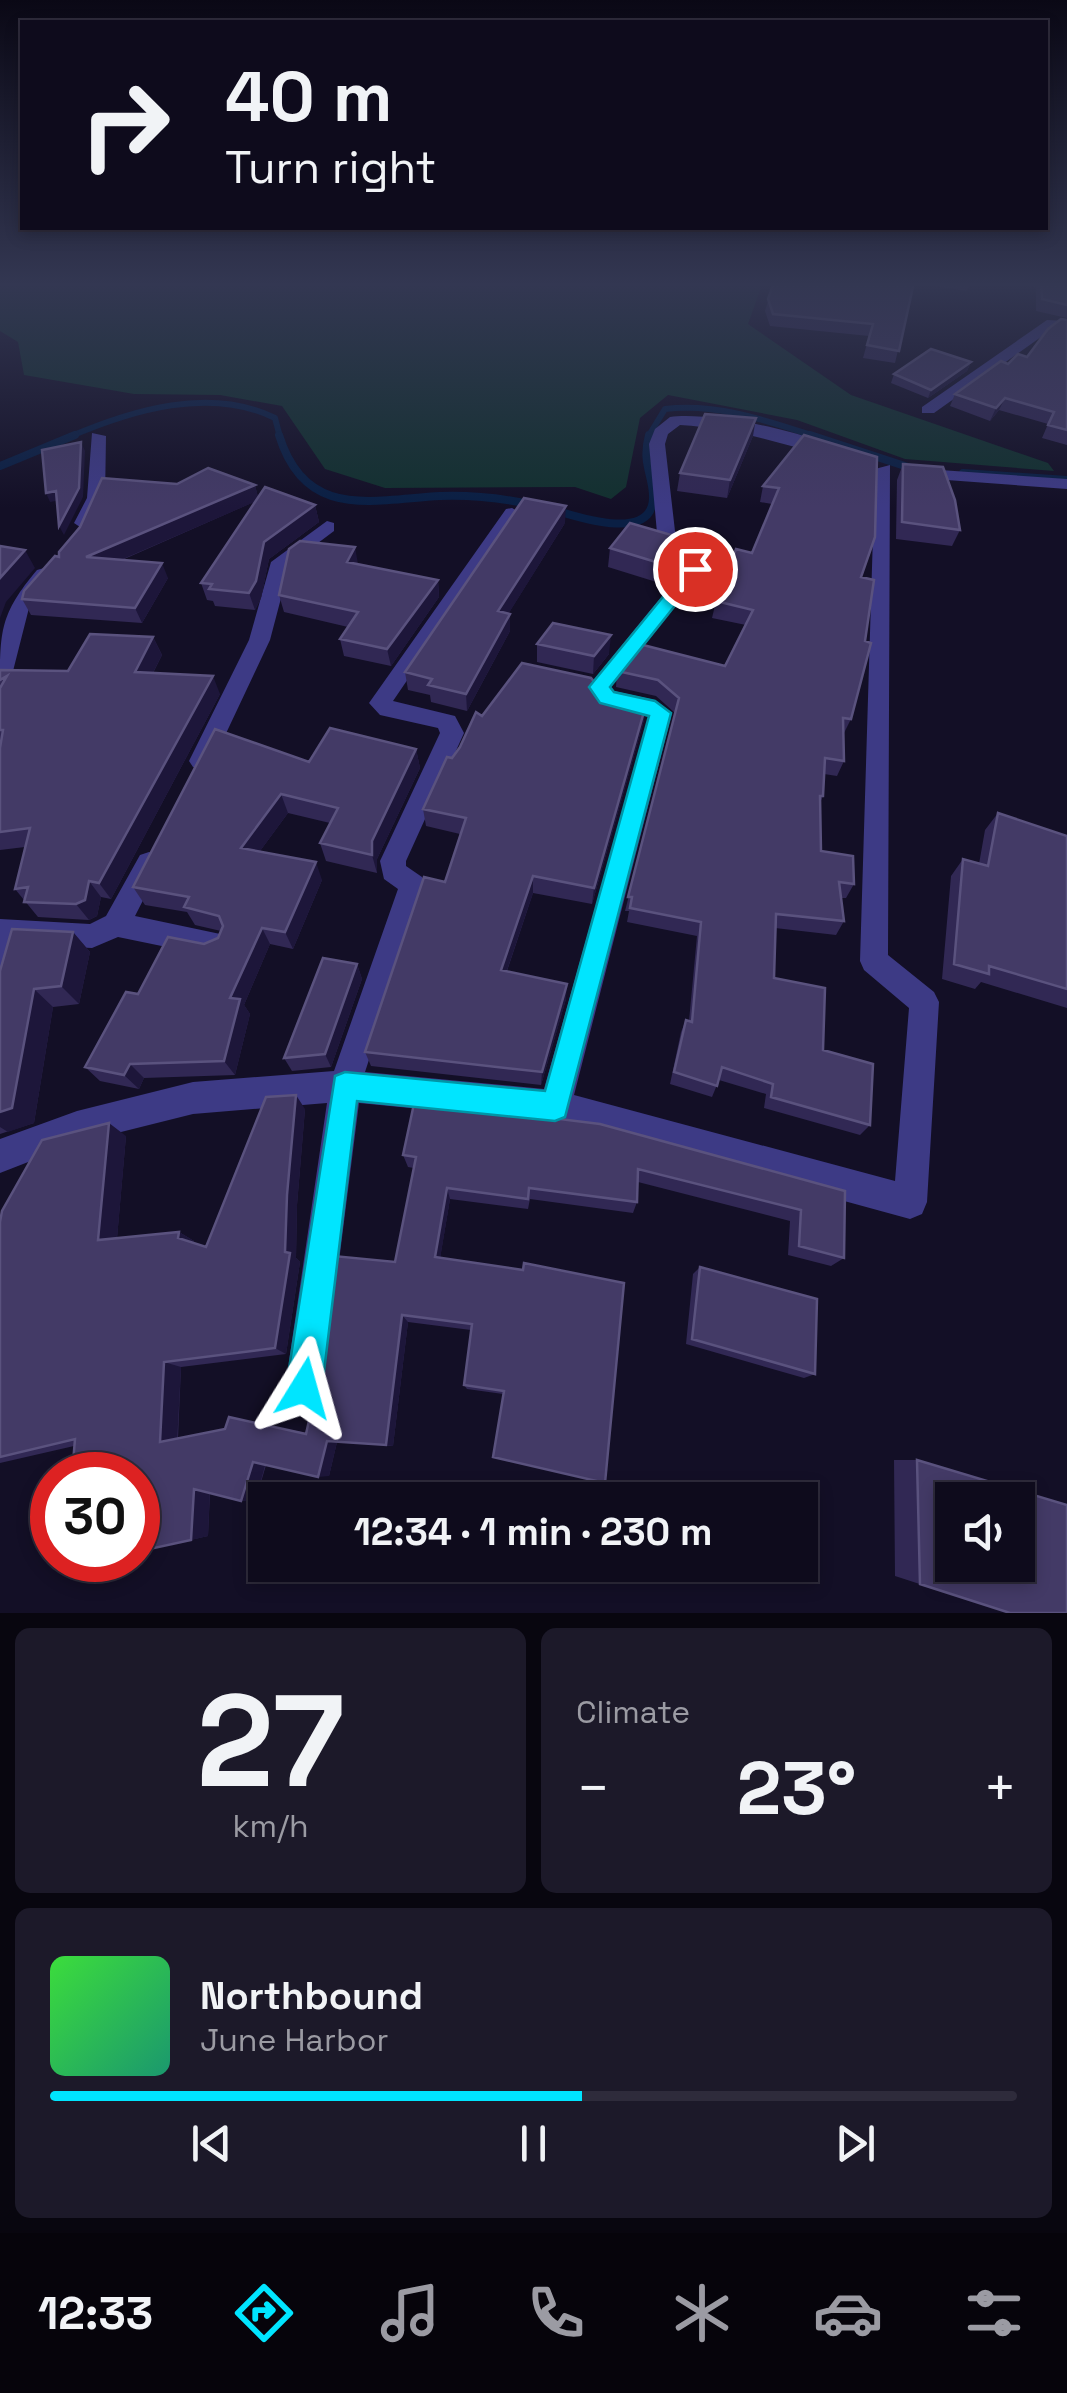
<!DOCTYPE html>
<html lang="en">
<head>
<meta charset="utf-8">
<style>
  body { margin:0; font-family:"Space Grotesk",sans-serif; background:#1c1929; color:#f1f3f6; height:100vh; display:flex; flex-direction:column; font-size:38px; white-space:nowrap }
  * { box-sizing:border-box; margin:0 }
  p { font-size:32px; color:#9b9ba3 }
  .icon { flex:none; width:55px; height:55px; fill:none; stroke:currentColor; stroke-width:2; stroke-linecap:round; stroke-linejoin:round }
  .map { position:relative; height:1613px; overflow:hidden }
  .details { display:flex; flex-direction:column; gap:15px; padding:15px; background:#08060f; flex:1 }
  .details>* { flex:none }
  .guide { position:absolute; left:20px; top:20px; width:1028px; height:210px; border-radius:0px; box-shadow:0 5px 15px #0003,0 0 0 2px #2e2b3b; background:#0e0b1c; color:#f1f3f6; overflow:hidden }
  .tools { position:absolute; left:935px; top:1482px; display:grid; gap:20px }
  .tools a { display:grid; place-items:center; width:100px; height:100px; border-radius:0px; background:#0e0b1c; box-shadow:0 5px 15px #0003,0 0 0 2px #2e2b3b; font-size:50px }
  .speed { position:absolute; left:30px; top:1452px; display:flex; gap:20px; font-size:50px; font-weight:700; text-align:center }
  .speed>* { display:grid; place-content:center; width:130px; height:130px; border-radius:50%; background:#0e0b1c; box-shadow:0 5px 15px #0003,0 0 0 2px #2e2b3b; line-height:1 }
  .speed .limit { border:15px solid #d22; background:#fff; color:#111 }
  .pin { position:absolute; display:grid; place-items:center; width:85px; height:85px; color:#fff; margin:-42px; border:5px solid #fff; border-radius:50%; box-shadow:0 2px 10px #0007 }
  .me { position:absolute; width:110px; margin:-55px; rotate:8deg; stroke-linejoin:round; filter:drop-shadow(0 0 8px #0008) }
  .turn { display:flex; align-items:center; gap:35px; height:210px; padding:0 40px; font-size:45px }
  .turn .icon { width:130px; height:130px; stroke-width:2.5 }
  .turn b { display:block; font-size:70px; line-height:85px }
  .big { font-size:75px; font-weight:700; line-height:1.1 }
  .details .tile { flex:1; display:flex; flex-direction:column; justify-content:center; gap:15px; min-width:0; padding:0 35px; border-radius:15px; background:#1c1929 }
  .details .dial { align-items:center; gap:0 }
  .dial b { font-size:130px; line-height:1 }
  .song { display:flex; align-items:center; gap:30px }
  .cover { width:120px; height:120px; border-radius:15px; background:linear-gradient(135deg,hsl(120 70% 55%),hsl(160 70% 35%)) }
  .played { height:10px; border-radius:5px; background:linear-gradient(90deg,#00e5ff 55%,#2e2b3b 55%) }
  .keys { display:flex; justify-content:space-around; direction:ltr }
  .heat { display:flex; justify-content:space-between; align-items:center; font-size:55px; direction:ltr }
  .details .tiles { flex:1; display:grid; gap:15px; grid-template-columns:1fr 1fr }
  .tile:last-child { grid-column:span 2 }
  .trip { position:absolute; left:248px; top:1482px; width:570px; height:100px; border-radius:0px; background:#0e0b1c; box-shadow:0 5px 15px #0003,0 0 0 2px #2e2b3b; font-weight:700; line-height:100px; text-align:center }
  .tabs { display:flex; height:160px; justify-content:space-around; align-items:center; background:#06040b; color:#9b9ba3 }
  .tabs .icon { width:70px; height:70px }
  .tabs .on { color:#00e5ff }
  .tabs b { font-size:45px; color:#f1f3f6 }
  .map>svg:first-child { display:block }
  .green { fill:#12302f }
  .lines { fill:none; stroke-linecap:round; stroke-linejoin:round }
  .stream-far1 { stroke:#0a1f44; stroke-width:6 }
  .stream { stroke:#0a1f44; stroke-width:8 }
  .street { fill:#3d3a85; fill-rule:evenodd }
  .wall { fill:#312854 }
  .shaded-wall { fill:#1d163a }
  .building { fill:#433a66; stroke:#5a527e; stroke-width:2.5; fill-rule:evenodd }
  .route { fill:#00e5ff; stroke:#0095a6; stroke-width:2.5 }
</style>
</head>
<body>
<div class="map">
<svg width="1067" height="1613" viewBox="0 0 1067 1613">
  <rect width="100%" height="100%" fill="#130f26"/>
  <!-- green -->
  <path class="green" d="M0,282H763L748,324L851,395L1048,463L1054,471L905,459L797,420L668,395L640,418L626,487L611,499L575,487L385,488L325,469L282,406L220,395L134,394L24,375L18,342L0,331Z"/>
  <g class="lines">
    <!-- stream-far1 -->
    <path class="stream-far1" d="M69,437C132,410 210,386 275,418L280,437
      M648,437L665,409C718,403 768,421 817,437"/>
    <!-- stream -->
    <path class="stream" d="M279,435C305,520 371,500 440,496C471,495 503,498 533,505
      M810,435L911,468
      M0,466L75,435
      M963,473L1067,480
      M554,510C578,517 651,542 653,499C654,476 641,465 649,435"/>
    <!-- street -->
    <path class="street" d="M1047,320L1067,321V329L1055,327L934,413H922V407Z
      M670,417C705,411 813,431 839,452L831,457C779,443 734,428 680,425L668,434L665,444L675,531L700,555L705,569L611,687L614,691L655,700L672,713L574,1095L895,1181L909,1008L864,970L860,961L875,469L890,465L888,955L934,992L939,1002L927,1202L922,1214L910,1219L555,1122L359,1103L323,1388L318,1402L304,1407L290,1402L285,1388L327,1103L193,1114L77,1143L0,1173V1139L77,1111L193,1082L334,1071L398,889L384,879L380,861L440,733L438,728L380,715L369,703L506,509L512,508L521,513L393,701L455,716L464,733L406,861V866L422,877L426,885L365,1072L544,1089L649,717L599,704L588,687L685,568L684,561L657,533L649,444L655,429Z
      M92,433L106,436L105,498L90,527L83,529L74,523L87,498Z
      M912,468L1067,479V489L906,477L903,473Z
      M327,521L334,523V531L290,564L270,640L213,761L201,770L193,767L189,761L249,640L271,562Z
      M44,568L54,574L30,604L11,679L0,687C0,631 0,614 37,570Z
      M149,852L158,855L162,863L135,916L225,935L229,944L225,953L215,957L118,937L92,948L9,944C21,966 21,990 10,1014L0,1018V919L90,924L106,916L140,855Z"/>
  </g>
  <!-- wall -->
  <path class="wall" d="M774,282H970L967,291L914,283L895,363L863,358L869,336L770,326L765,311Z
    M987,282H1067V318L1036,311V287Z
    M1067,320V445L1042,438L1048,424L999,410L990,421L950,406L955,394L1008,364L1027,357Z
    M971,362L967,371L928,398L891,383L894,374Z
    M804,435L861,577L851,719L843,735L844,761L837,776L824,774L823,796L820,803L821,851L854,884L846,898H841L844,921L836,935L775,928L774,978L823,1050L870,1125L860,1135L764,1108L766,1094L719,1080L712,1097L670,1084L681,1032L686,1020L689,1021L697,936L627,922L629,911H625L675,713L656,696L616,687L617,671L725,666L746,625L712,618L716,601L752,553L772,504L760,502L763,486Z
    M753,436L727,498L677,491L680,473Z
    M903,464L960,530L952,546L896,539L897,480Z
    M177,484L255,485L258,498L315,505L319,522L269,559L261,598L255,610L215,606L213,601L207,600L201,583L256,501L122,560L168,578L142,623L31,615L22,599L59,557Z
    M565,523L508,614H510V631L467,711L431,702L430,695L408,690L405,672Z
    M610,548L681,567L666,585L608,567Z
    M358,564L438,580L439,597L391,666L344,656L340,639L348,627L284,612L279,595Z
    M153,637L162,655L153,673L220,694L111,899L101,897L97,916L89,920L38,917L15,889L25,847L0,850V670L68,671Z
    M537,644L609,654L593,674L537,662Z
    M600,689L644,720L592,904L533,893L507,971L566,999L541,1085L371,1066L365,1052L445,882L460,834L426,826L423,809L452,758L482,716Z
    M416,749L420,768L377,859V873L326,861L320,843L330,823L288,813L260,851L322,880L293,949L270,944L244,1005L250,1014L235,1075L144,1078L139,1089L100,1081L85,1067L138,994L204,944L218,938L221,931L195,925L187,912L145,905L133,887L309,762Z
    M998,813L1067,836V1008L981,982L975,989L942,979L951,876L963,859L979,864L985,830Z
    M73,932L90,952L79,1004L53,1007L34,1123L0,1134V971Z
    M357,964L362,979L331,1067L292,1071L284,1058Z
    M305,1109L297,1205L296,1258L300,1262L286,1354L181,1367L178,1438L225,1429L229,1417L306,1433L395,1262L414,1168L408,1167L403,1155L544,1117L845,1191L844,1258L831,1266L788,1255L790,1221L638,1182L637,1202L633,1213L530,1199L528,1209L450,1199L440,1258L523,1270L503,1394L467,1389L464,1385L471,1330L408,1322L393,1446L337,1442L329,1476L266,1465L256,1499L241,1501L210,1493L208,1536L145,1550L149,1508L138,1511V1475L74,1446L0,1463V1222L126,1136L117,1238L179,1232L194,1241V1243L206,1247Z
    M700,1267L815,1374L804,1378L686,1344L693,1274Z
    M894,1460H917L1009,1613L895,1576Z"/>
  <!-- shaded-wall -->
  <path class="shaded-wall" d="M971,362L967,371L928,398L931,390Z
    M1005,398L999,410L990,421L996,408Z
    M756,418L753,436L727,498L730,480Z
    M81,442L85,451L83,497L64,535L59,526Z
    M255,485L259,500L93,572L86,557Z
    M56,491L61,500L50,502L46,493Z
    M315,505L319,522L269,559L261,598L255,610L249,593L264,542Z
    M566,506L565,523L499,629L498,611Z
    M355,547L358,564L347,562Z
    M684,549L681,567L666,585L669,566Z
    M25,550L35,568L6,602L0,618V578Z
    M162,563L168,578L142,623L135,608Z
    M438,580L439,597L391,666L387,649Z
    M510,614V631L467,711L466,694Z
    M611,635L609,654L593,674L594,656Z
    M153,637L162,655L144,690L135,672Z
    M213,676L220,694L111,899L99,883Z
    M647,701L644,720L592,904L594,888Z
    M416,749L420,768L377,859V873L372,855V841Z
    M281,794L288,813L249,866L241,848Z
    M316,862L322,880L293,949L285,932Z
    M533,876V893L502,985L501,970Z
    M89,881L101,897L97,916L89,920L76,904Z
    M262,928L270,944L244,1005L250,1014L235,1075L224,1061L230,998Z
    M73,932L90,952L79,1004L61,986Z
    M357,964L362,979L331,1067L325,1054Z
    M567,984L566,999L541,1085L542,1072Z
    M34,989L53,1007L34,1123L8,1132L0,1127V1112Z
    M130,1064L144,1078L139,1089L124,1075Z
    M296,1095L305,1109L297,1205L296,1258L300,1262L286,1354L275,1348Z
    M109,1123L126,1136L116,1250L98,1240Z
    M447,1188L450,1199L439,1265L435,1257Z
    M179,1232L194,1241L193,1248L178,1238Z
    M402,1315L408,1322L393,1446L386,1445Z
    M164,1362L181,1367L177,1443L160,1442Z
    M327,1441L337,1442L329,1476L318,1477Z
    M253,1462H266L256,1499L241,1501Z
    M210,1488L208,1536L191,1540L194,1489Z"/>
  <!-- building -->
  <path class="building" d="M774,282H914L899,351L867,345L873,324L773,314L768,299Z
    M1041,282H1067V305L1042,299Z
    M1061,319L1067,320V430L1048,425L1054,412L1005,398L996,408L955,394L1001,361L1008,364L1018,354L1027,357L1048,329Z
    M931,349L971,362L931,390L894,374Z
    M705,414L756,418L730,480L680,473Z
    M804,435L877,457L875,537L861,577L874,580L865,641L871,643L851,719L843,718L844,761L825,758L823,796H820L821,851L853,856L854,884L839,882L844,921L776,914L774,978L825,988L823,1050L873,1064L870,1125L771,1097L773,1084L722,1067L717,1086L674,1072L686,1020L692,1022L701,922L630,908L632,897H628L679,698L658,680L617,671L639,644L725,666L753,610L716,601L736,549L752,553L779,488L763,486Z
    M81,442L79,488L59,526L56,491L46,493L42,450Z
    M903,464L943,467L955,500L960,530L902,522Z
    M208,468L255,485L86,557L162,563L135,608L22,599L24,591L55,556L59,557V552L80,527L102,478L177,484Z
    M265,487L315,505L264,542L256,581L249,593L209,589L212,584L201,583Z
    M524,498L566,506L498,611L510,614L466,694L428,685L432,679L405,672Z
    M630,523L675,536L684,549L669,566L610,548Z
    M300,541L355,547L347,562L438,580L387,649L340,639L358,612L279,595L289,549Z
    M0,546L25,550L0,578Z
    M553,623L611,635L594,656L537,644Z
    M90,634L153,637L135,672L213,676L99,883L89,881L85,900L76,904L24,902L28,887L15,889L30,828L0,832V748L3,730H0V688L7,676L0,680V670L68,671Z
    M522,663L591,678L600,689L647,701L594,888L533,876L501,970L567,984L542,1072L365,1052L424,877L445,882L466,818L423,809L447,757L452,758L460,747L476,712L482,716Z
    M330,728L416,749L372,841V855L320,843L338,808L281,794L241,848L316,862L285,932L262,928L230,998L240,999L224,1061L130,1064L124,1075L85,1067L126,992L138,994L168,937L204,944L218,938L223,926L219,916L184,907L189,897L133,887L215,729L309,762Z
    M998,813L1067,836V989L989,966V974L954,964L963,859L988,866Z
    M12,929L73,932L61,986L34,989L12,1108L0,1112V971Z
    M323,958L357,964L325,1054L284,1058Z
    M296,1095L287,1195L285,1252L290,1253L275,1348L164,1362L160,1442L225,1429L229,1417L306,1434L317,1385L334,1256L395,1262L416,1157L403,1155L415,1099L544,1111L543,1117L600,1124L845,1191L844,1258L799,1246L801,1210L638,1169L637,1202L529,1188L528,1199L447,1188L435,1257L523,1270L524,1263L624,1283L605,1483L493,1457L504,1391L464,1385L472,1324L402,1315L386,1445L327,1441L318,1477L253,1462L241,1501L194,1489L191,1540L145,1550L149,1504L138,1508V1475H72L75,1439L0,1457V1222L2,1211L42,1140L109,1123L98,1240L179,1232L178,1238L206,1247L266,1097Z
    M700,1267L817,1299L815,1374L692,1339Z
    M917,1460L1067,1505V1613H1010L920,1584ZM952,1500H1018V1565H952Z"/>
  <!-- sky -->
  <linearGradient id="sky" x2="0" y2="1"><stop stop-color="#0a0815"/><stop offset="0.56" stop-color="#333752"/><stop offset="1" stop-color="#333752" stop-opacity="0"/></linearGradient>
  <rect width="1067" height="508" fill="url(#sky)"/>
  <!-- route -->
  <path class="route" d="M695,563L704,569L701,573L610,687L614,692L655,701L671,713L565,1117L555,1121L357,1101L322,1388L316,1400L304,1405L292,1400L286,1388L335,1076L345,1072L545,1091L649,716L600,703L589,687L689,565Z"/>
</svg>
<div class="tools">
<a><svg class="icon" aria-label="sound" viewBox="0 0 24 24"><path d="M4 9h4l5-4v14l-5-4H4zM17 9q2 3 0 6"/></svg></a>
</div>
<div class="speed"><div class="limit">30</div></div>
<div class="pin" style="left:695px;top:569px;background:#d93025"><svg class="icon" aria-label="arrive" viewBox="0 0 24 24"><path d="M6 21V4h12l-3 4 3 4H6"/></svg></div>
<svg class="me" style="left:304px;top:1388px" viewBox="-20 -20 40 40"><path d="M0-17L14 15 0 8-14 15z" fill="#00e5ff" stroke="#fff" stroke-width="4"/></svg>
<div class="trip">12:34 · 1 min · 230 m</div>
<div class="guide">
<div class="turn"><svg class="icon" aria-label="right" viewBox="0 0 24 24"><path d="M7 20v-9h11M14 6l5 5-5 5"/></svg><div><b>40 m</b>Turn right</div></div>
</div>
</div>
<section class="details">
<div class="tiles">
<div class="tile dial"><b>27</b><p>km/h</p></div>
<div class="tile"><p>Climate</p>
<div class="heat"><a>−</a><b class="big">23°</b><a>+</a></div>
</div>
<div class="tile">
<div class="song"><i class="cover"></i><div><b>Northbound</b><p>June Harbor</p></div></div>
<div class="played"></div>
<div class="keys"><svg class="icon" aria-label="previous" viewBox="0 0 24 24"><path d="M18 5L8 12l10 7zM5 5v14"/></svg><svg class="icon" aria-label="pause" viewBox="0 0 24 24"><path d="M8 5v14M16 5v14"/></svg><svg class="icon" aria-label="next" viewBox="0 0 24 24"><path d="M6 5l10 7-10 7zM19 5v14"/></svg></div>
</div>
</div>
</section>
<nav class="tabs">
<b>12:33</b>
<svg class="icon on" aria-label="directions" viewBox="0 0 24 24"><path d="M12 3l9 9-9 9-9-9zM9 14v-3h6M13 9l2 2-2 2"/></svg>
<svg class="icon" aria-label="music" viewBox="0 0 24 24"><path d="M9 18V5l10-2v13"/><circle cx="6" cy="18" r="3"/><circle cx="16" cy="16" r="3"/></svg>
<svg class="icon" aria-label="phone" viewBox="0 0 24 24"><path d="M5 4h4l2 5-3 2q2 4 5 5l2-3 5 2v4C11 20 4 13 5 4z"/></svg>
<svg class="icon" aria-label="climate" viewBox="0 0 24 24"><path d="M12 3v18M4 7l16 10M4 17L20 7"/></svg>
<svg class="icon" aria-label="car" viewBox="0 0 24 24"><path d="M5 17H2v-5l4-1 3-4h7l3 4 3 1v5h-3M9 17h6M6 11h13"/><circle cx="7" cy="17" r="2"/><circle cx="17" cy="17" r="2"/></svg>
<svg class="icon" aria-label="filters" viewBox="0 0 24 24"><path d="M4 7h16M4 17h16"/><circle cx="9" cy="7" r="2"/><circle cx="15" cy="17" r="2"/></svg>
</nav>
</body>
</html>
